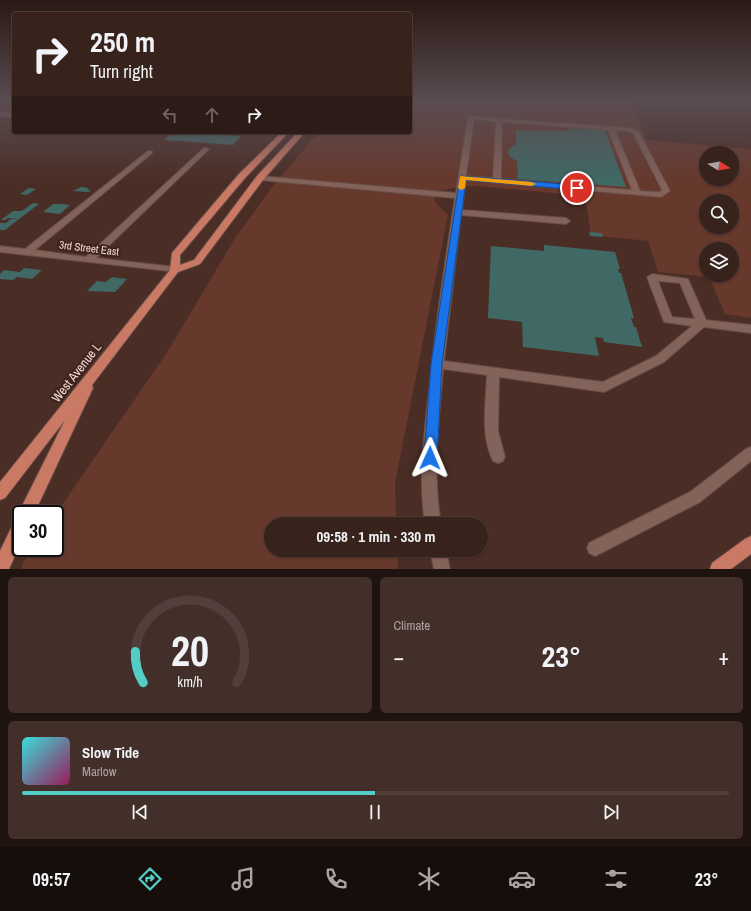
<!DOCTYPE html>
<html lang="en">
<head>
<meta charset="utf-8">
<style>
  body { margin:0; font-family:"Archivo Narrow",sans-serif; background:#432f29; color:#f1f3f6; height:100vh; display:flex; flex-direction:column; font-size:15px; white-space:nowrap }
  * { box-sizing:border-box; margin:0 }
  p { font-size:13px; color:#aba4a3 }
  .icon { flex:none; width:22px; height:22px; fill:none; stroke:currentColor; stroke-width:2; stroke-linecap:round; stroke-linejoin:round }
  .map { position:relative; height:569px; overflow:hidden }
  .panel { display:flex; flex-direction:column; gap:8px; padding:8px; background:#1f130f; flex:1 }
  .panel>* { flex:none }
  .top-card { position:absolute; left:12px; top:12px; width:400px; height:122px; border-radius:4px; box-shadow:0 1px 3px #0004,0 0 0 1px #523f3b; background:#38221c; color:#f1f3f6; overflow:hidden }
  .needle { width:26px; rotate:101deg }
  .controls { position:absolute; left:699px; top:146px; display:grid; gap:8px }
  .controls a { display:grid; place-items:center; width:40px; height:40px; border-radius:50%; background:#38221c; box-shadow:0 1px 3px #0004,0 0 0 1px #523f3b; font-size:20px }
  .speed { position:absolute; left:12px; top:505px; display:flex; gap:8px; font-size:20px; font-weight:700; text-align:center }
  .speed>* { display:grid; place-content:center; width:52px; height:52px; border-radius:50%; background:#38221c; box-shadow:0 1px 3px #0004,0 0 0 1px #523f3b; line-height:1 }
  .speed .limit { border:2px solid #111; border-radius:6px; background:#fff; color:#111 }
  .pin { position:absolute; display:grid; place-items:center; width:34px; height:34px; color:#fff; margin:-17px; border:2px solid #fff; border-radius:50%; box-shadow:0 1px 4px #0007 }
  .me { position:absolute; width:44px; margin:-22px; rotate:1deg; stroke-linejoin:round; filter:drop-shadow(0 0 3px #0008) }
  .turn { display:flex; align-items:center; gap:14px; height:84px; padding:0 12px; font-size:18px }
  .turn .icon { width:52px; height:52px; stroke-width:2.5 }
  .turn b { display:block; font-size:28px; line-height:34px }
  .lanes { display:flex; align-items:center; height:38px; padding:0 12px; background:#0003; justify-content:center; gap:20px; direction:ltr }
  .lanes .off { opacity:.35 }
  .big { font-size:30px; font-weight:800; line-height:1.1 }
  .panel .tile { flex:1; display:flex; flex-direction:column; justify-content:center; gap:6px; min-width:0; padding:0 14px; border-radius:6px; background:#432f29 }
  .panel .dial { align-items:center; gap:0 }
  .dial svg { height:104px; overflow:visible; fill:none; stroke:#523f3b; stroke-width:7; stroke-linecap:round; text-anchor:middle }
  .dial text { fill:#f1f3f6; stroke:none }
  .song { display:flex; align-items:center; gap:12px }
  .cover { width:48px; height:48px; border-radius:6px; background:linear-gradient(135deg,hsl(180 70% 55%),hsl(330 70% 35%)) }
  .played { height:4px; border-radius:2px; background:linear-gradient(90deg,#54cdc7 50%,#523f3b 50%) }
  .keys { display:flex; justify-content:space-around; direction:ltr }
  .heat { display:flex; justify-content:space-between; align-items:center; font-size:22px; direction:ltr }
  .panel .tiles { flex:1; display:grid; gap:8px; grid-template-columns:1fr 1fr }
  .tile:last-child { grid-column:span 2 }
  .trip { position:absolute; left:264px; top:517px; width:224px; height:40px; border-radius:20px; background:#38221c; box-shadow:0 1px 3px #0004,0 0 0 1px #523f3b; font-weight:800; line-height:40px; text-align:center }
  .tab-bar { display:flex; height:64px; justify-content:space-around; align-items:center; background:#160e0b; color:#aba4a3 }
  .tab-bar .icon { width:28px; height:28px }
  .tab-bar .selected { color:#54cdc7 }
  .tab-bar b { font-size:18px; color:#f1f3f6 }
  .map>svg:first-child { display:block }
  .green { fill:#67382c; fill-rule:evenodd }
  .building { fill:#406966 }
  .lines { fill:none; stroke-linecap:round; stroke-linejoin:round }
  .minor-casing { stroke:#654c46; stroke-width:2 }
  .major-casing { stroke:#654c46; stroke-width:2 }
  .minor { fill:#836259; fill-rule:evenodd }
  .major { fill:#ca7965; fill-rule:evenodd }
  .route { fill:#1a73e8; stroke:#114b97 }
  .slow { fill:#f59e0b }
  .labels { text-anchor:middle; stroke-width:4; stroke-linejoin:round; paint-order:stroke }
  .street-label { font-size:11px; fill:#f0dcd7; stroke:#3f231c }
  .near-street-label { font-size:13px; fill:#f0dcd7; stroke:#3f231c }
</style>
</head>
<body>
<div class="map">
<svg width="751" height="569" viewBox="0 0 751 569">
  <rect width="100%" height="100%" fill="#4a2d25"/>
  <!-- green -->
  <path class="green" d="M410,102H631L647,140L751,149V318L725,314L709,277L658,272L648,241L591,235L585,196L478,186L458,187L436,192L435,202L448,215L395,483L396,524H271V550H398V569H22V564L33,548H55V515L168,351L235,238L275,183L319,132H410ZM706,153H732V179H706ZM706,201H732V227H706ZM706,249H732V275H706Z"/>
  <!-- building -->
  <path class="building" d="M569,128L605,130L626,187L518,179L517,161L510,157L508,152L510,148L516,144V130L569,131Z
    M173,132H181L241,136L233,145L164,140Z
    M81,187L89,188L87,190H91L89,192L73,191Z
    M29,188L36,189L27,195L20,194Z
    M33,203L39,204L19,219L8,218L5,220H1L13,211H22Z
    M53,204H61L70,205L60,214L43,212Z
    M11,219H19L5,230H0V223H6Z
    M589,232L602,233L603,237L590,236Z
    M544,245L615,252L620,269H618L619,273H621L634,318H631L634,327H636L642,347L604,342L603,338L595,337L599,356L523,347L522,322L488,318L491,246L544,251Z
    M24,268L42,270L32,279L17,277L13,280L0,279V274L4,270L20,272Z
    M112,277L127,279L115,292L87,291L97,281L106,282Z"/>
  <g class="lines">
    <!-- minor casing -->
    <g class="minor-casing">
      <path id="minor" d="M0,112L14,113V117L0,116Z
        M471,115L492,118L631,128L639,132L670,191L661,197L466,180L462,210L566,218L570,221L566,224L461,215L444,361L603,382L656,356L692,326L664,322L647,277L652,274L688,279L706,320L751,325V333L704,327L664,362L604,392L499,377L498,431L505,457L503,461L498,463L493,461C480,435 486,403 487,375L443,369C439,421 432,472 441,524H425C418,479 424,435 429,391C435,326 445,262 455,198L260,180L256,178L260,176L456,193L468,117ZM474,119L496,122L493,178L466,176ZM502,122L608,130L632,190L501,179ZM615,130L628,131L633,133L662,190L659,192L640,191ZM658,281L680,283L695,319L672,317Z
        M245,132H252L249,134Z
        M204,148L209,149L96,258L175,267L178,268L180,270L178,272L0,252V246L25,249L148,151H152V153L35,250L86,257Z
        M751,447V461L700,502L601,553L595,556L589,553L587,548L589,543L690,492L746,449Z
        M430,550H446L450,569H434Z"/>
    </g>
    <!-- major casing -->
    <g class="major-casing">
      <path id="major" d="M282,132H289L245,178L180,255V265L194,260L257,176L298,132H305L263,180L200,264L178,272L92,385L93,388L34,514H21V542L9,569H0V551L15,520L20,518L18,514L65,420L5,498L0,500V482L170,270L172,253L239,174Z
        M751,536V554L731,569H710L712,563L745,539Z"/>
    </g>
    <!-- minor -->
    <use href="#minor" class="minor"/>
    <!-- major -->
    <use href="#major" class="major"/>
  </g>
  <!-- sky -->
  <linearGradient id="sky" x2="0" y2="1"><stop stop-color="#291914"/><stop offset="0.56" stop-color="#5a4c51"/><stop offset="1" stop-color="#5a4c51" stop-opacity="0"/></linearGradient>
  <rect width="751" height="182" fill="url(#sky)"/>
  <!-- route -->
  <path class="route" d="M460,176L577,185L580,188L577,190L466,180L442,364L437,458L435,462L430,463L426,462L424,458L431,364Z"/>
  <!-- slow -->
  <path class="slow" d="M460,176L532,182L536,184L532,186L466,180L465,188L461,190L458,188Z"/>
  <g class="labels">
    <!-- street labels -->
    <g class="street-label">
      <text transform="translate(89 248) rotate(7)" y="4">3rd Street East</text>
    </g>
    <!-- near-street labels -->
    <g class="near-street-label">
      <text transform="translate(76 372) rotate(-52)" y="5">West Avenue L</text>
    </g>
  </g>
</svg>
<div class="controls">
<a><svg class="needle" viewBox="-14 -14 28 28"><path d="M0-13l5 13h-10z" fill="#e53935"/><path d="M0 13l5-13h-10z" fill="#aba4a3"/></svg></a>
<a><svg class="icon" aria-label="search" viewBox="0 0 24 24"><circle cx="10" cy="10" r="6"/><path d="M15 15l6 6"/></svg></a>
<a><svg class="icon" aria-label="layers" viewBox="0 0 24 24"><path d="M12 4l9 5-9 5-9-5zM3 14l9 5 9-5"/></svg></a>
</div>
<div class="speed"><div class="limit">30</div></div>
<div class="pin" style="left:577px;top:188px;background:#d93025"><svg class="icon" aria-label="arrive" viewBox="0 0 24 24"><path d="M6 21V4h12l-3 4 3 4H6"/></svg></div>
<svg class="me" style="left:430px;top:458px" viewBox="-20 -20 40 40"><path d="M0-17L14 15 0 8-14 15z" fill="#1a73e8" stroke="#fff" stroke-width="4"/></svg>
<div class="trip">09:58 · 1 min · 330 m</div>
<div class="top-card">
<div class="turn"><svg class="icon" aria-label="right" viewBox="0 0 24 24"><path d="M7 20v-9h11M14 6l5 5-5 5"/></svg><div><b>250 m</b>Turn right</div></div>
<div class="lanes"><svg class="icon off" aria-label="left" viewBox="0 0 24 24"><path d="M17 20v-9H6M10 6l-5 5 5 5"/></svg><svg class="icon off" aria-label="ahead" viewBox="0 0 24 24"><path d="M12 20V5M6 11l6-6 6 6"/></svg><svg class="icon" aria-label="right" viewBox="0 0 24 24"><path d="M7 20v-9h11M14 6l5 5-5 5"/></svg></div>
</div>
</div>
<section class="panel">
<div class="tiles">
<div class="tile dial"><svg viewBox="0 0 100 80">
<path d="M14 69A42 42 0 1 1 86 69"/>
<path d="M14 69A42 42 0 0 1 8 45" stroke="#54cdc7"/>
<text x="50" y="56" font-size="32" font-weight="700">20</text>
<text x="50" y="72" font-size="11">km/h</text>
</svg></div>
<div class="tile"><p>Climate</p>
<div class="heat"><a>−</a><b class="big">23°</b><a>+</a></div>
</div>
<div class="tile">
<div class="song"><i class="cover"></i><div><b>Slow Tide</b><p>Marlow</p></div></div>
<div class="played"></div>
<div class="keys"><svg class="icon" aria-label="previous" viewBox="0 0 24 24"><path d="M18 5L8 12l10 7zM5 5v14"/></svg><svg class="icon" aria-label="pause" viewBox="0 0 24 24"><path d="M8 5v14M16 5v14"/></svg><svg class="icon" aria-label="next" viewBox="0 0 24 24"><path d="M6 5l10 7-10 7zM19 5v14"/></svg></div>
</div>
</div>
</section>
<nav class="tab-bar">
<b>09:57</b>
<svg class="icon selected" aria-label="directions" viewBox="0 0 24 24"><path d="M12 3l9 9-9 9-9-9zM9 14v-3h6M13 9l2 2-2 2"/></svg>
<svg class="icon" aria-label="music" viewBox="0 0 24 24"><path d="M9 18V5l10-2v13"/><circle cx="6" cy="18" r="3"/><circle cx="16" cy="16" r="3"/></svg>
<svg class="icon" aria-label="phone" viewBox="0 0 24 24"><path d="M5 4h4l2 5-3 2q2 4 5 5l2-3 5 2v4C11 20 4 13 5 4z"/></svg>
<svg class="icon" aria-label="climate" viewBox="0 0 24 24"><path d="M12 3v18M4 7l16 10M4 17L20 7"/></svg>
<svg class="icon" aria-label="car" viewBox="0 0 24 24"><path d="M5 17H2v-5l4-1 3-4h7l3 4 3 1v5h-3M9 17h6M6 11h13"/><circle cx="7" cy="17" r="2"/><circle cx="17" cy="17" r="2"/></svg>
<svg class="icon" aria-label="filters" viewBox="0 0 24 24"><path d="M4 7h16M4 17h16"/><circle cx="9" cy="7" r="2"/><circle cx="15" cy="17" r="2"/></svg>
<b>23°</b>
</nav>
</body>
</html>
